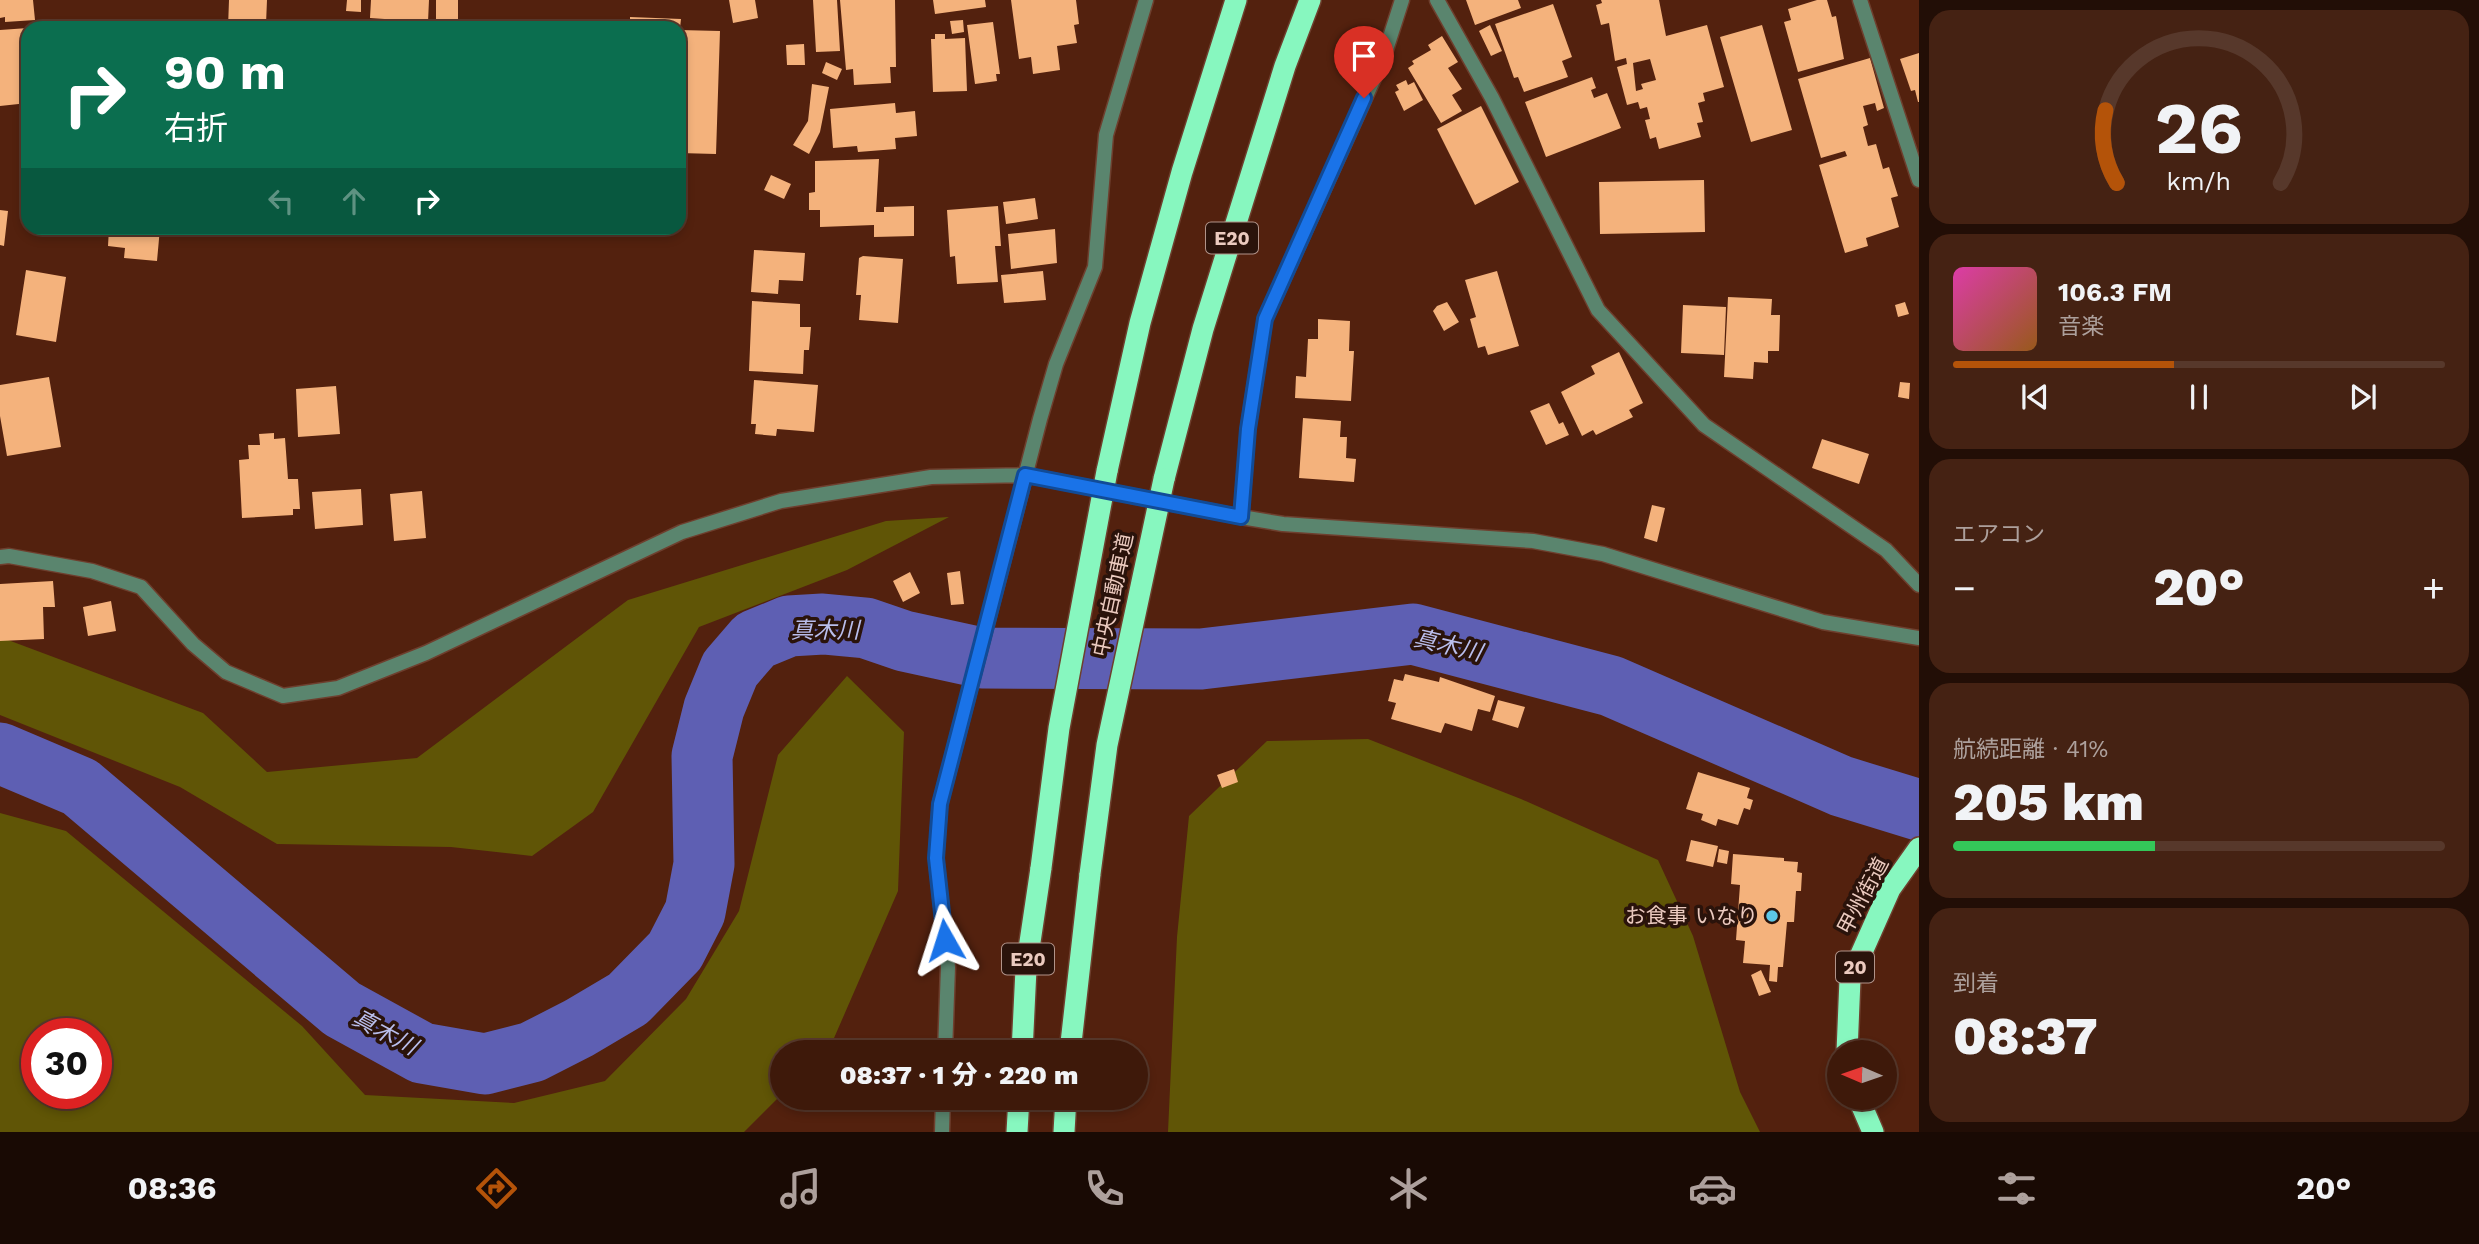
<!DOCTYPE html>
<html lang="ja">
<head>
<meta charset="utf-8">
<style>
  body { margin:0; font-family:"Work Sans","Noto Sans JP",sans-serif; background:#452213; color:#f1f3f6; height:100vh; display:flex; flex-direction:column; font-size:26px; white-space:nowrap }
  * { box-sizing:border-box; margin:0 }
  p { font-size:23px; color:#ada09c }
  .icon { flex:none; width:38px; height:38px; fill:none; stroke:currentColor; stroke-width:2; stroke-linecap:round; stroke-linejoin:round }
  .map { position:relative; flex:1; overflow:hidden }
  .drawer { display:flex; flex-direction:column; gap:10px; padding:10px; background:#220e06; width:560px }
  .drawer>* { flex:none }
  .banner { position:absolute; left:21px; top:21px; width:665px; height:214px; border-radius:21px; box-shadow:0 4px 10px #0003,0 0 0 2px #57382b; background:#0b6e4f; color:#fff; overflow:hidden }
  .needle { width:46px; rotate:272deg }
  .tools { position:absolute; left:1827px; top:1040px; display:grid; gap:14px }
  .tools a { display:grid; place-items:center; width:70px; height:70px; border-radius:50%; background:#3e190a; box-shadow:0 4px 10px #0003,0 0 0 2px #57382b; font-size:35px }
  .speed { position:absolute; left:21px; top:1018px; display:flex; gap:14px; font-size:35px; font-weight:700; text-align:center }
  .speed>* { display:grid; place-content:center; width:91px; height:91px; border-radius:50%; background:#3e190a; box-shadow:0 4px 10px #0003,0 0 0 2px #57382b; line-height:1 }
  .speed .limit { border:10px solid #d22; background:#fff; color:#111 }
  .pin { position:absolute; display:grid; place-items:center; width:60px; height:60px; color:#fff; margin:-72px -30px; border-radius:50% 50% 50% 0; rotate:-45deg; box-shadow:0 0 7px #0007 }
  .pin .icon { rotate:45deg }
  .me { position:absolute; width:77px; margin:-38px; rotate:354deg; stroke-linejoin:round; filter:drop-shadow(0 0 5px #0008) }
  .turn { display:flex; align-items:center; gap:24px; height:147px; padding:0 28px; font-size:32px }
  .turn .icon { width:91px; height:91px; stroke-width:2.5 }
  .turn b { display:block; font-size:49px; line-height:60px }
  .lanes { display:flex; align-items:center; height:66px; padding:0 28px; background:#0003; justify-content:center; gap:35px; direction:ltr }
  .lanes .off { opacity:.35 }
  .big { font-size:52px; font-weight:800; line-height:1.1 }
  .drawer .tile { flex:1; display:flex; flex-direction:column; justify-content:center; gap:10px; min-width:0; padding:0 24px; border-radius:21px; background:#452213 }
  .drawer .dial { align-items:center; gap:0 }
  .dial svg { height:182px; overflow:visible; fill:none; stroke:#57382b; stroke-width:7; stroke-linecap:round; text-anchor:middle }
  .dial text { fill:#f1f3f6; stroke:none }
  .song { display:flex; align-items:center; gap:21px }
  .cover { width:84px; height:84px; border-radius:10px; background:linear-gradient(135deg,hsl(320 70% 55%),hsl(30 70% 35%)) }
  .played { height:7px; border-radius:4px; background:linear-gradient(90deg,#b45309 45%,#57382b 45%) }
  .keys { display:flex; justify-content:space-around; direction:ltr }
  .heat { display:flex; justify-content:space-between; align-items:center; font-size:38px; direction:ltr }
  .charge { height:10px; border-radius:5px; background:linear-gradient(90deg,#34c759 41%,#57382b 0) }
  .trip { position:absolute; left:770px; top:1040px; width:378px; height:70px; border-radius:35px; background:#3e190a; box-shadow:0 4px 10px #0003,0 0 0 2px #57382b; font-weight:800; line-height:70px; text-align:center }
  .tab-bar { display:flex; height:112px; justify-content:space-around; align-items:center; background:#190a04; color:#ada09c }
  .tab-bar .icon { width:49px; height:49px }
  .tab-bar .current { color:#b45309 }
  .tab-bar b { font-size:32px; color:#f1f3f6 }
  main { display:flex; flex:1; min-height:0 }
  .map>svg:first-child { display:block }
  .green { fill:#605506; fill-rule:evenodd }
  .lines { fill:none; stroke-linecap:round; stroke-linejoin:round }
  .river { stroke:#5e5fb3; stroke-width:61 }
  .building { fill:#f4b27c; fill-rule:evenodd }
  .street-casing { stroke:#6e3f2e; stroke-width:17 }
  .highway-casing { stroke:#6e3f2e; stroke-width:24 }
  .street { stroke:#5a856e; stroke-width:14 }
  .highway { stroke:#87f7bf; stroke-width:21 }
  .highway-bridge-casing { stroke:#6e3f2e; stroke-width:24; stroke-linecap:butt }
  .highway-bridge { stroke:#87f7bf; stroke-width:21 }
  .route-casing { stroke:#114b97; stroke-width:18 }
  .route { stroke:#1a73e8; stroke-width:12 }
  .poi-dot { fill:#5cc7e7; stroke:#2a130b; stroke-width:2.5 }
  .labels { text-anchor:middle; stroke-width:7; stroke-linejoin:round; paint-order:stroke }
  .shield { fill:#2a130b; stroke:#b19389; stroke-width:2 }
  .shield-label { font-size:19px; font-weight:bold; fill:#ebcabf }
  .street-label { font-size:21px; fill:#ebcabf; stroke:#2a130b }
  .poi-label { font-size:21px; fill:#ebcabf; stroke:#2a130b; text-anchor:end }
  .water-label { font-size:23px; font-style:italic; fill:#b9beec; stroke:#2a130b }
</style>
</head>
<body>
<main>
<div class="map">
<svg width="1919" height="1132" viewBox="0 0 1919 1132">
  <rect width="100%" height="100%" fill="#53210e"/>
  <!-- green -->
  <path class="green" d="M949,517L847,570L699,627L593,812L532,856L451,847L277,844L180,787L0,715V637L203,713L267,772L417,758L628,600L886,521Z
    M847,676L904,732L898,891L831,1045L824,1052H782V1094L744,1132H0V813L66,831L302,1026L365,1095L514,1103L605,1081L686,999L739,911L778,755ZM96,1034V1094H37V1034Z
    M1368,739L1521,799L1658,860L1693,936L1740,1092L1760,1132H1168L1177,937L1189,816L1267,741Z"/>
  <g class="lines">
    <!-- river -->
    <path class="river" d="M0,753L80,787L342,1009L422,1053L485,1064L532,1052L579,1028L628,999L675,951L695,912L704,864L702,756L714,708L730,669L755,640L789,626L823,624L866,628L904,641L982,658L1201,659L1413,634L1611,686L1841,786L1919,810"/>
  </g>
  <!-- building -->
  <path class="building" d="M0,0H33L35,20L5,22V17L0,18Z
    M229,0H267L266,24H273V28H228Z
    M347,0H361V12L346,11Z
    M371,0H429L428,22L370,18Z
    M436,0H458V25H436Z
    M729,0H755L758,18L733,23Z
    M813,0H837L840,51L816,52Z
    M840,0H895L896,67H890L891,83L854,85L853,69L846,70Z
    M933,0H985L986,7L935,14Z
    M1011,0H1076L1079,24L1074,25L1077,43L1057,46L1060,70L1033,74L1031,57L1019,59Z
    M1466,0H1518L1521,8L1475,25Z
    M1601,0H1659L1666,36L1707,25L1724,87L1703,93L1705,101L1698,103L1703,122L1697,123L1701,137L1659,149L1656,137L1650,139L1645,120L1650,119L1647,107L1640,109L1638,102L1627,105L1617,67L1627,64L1626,58L1615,61L1609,23L1601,25L1596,5L1602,3ZM1650,59L1656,80L1641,84L1643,89L1636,91L1633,63Z
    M1817,0H1827L1832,17L1836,16L1844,59L1798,72L1784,22L1791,20L1788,9Z
    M1553,4L1572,57L1562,61L1568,77L1524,92L1518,77L1514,78L1495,24Z
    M630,17L681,19L680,28H630Z
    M963,20L964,32L952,34L950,21Z
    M465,21L541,26V28H465Z
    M993,22L1000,74H996L997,81L975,84L967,25Z
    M1490,25L1502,51L1491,56L1479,31Z
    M1762,25L1792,130L1751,142L1720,37Z
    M28,28V103L0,106V30Z
    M679,30L720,31L716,154L679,153Z
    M935,34H945V39L965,38L967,91L933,92L931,39H935Z
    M1442,36L1458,62L1448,68L1462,89L1452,95L1462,111L1441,123L1408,68L1414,64L1412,61L1431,50L1428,45Z
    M804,44L805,65H787L786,45Z
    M1919,53V102H1918L1915,90L1911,91L1900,59Z
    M1870,58L1884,108L1877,111L1875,103L1863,106L1868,125L1863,127L1868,146L1876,144L1883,169L1889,167L1898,196L1891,198L1899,227L1866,238L1868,246L1845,253L1819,165L1847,156L1845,151L1821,158L1798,79Z
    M826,62L842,69L837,80L822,73Z
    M1592,77L1596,88L1591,90L1594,98L1607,93L1621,128L1546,157L1525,102Z
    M1406,80L1408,85L1414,82L1423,100L1404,111L1395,92L1399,90L1396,85Z
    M812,84L829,87L820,132L809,154L793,145L808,121Z
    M895,103L896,113L915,111L917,136L895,138L896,149L858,152L857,146L833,148L830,109Z
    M1481,106L1519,182L1475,205L1437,129Z
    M879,159L876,212H884V207L914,206V236L874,237V225L820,227V210H809V193L815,192V161Z
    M771,175L791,184L784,199L764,190Z
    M1704,180L1705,232L1600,234L1599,182Z
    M1035,198L1038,219L1006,224L1003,202Z
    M998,206L1001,246H995L998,282L957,284L955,256L950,257L947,210Z
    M0,210L8,211L4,246L0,245Z
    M109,228H160L157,261L124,258L125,248L108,246Z
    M1055,229L1057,263L1011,269L1008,234Z
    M754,250L805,253L803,281L779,280L778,294L751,292Z
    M863,256L903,259L898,323L859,320L861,295H856L859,258Z
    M26,270L66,277L56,342L16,335Z
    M1043,271L1046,300L1004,303L1001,275Z
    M1497,271L1519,346L1488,355L1485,346L1478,348L1470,319L1476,317L1465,280Z
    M1728,297L1772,299L1771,315H1780L1779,351H1768V363L1754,362L1753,379L1724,377Z
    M752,301L800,304V327H811L809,350H804L803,374L749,371Z
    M1447,302L1459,322L1444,331L1433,311L1437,306Z
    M1905,302L1909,314L1898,317L1895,305Z
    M1683,305L1726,307L1724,355L1681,353Z
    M1318,319L1350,321L1349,351H1354L1351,401L1295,398L1296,376L1306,377L1308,339H1318Z
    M1619,352L1643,403L1629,410L1633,417L1596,435L1593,430L1582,436L1561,392L1595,374L1591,366Z
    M49,377L61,447L7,456L0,416V385Z
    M754,380L818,385L814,432L777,429L776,436L755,434L756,424H751Z
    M1900,382L1910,383L1909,399L1898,397Z
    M336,386L340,434L298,437L296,389Z
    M1549,403L1559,424L1563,422L1569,435L1546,445L1530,411Z
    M1303,418L1341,421L1340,437H1347L1346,458L1356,459L1354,482L1299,478Z
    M274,433V439L285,438L288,479H298L300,509H293V515L242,518L239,460L249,459L248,445H260L259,434Z
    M1822,439L1869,454L1859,484L1812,468Z
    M361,489L363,525L315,529L312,492Z
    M422,491L426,538L394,541L390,494Z
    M1652,505L1665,508L1657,542L1644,538Z
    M960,571L964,604L951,605L947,573Z
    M910,572L920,593L903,602L893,581Z
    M53,581L55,607H43L44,639L0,641V584Z
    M111,601L116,631L88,636L83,607Z
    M1405,674L1439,682L1440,677L1495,696L1490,712L1478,709L1472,731L1445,723L1441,733L1391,719L1396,703L1388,701L1394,679L1403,681Z
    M1498,700L1525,707L1518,728L1492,720Z
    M1234,769L1238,782L1222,788L1217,775Z
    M1698,772L1750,788L1747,798L1753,800L1750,810L1744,808L1738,825L1718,819L1716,826L1701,820L1703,814L1686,809Z
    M1691,840L1718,846L1713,867L1686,861Z
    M1719,849L1729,851L1727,864L1717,862Z
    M1733,854L1784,858V861L1798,862L1797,872L1802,873L1801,891H1796L1794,922H1787L1783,967H1778L1777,982L1769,981L1770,965L1743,963L1745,941L1736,940L1740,885L1731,884Z
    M1761,970L1771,992L1759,996L1751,975Z"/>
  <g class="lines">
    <!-- street casing -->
    <g class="street-casing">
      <path id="street" d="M1437,0L1492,98L1598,310L1704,425L1886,550L1919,585
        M1860,0L1919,180
        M1241,517L1283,524L1533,541L1603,554L1823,622L1919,638
        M0,557L9,556L92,571L141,587L193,644L226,672L283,696L338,688L426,653L682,532L781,501L931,477L1025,475L1241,517L1248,429L1265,319L1384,56L1402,0
        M945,1052L948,967L936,858L940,804L1040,419L1056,364L1095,267L1106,135L1146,0
        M942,1132L943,1097"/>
    </g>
    <!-- highway casing -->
    <g class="highway-casing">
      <path id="highway" d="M1107,471L1140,323L1182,172L1236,0
        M1164,479L1203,329L1285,66L1310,0
        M1022,1052L1026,969L1041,868
        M1070,1052L1090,874
        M1847,1052L1850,979L1890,889L1919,848
        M1858,1097L1873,1132
        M1017,1132L1019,1097
        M1064,1132L1066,1097"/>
    </g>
    <!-- street -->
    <use href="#street" class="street"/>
    <!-- highway -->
    <use href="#highway" class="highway"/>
    <!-- highway-bridge casing -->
    <g class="highway-bridge-casing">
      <path id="highway-bridge" d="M1041,868L1059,728L1107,471
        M1090,874L1107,745L1164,479"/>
    </g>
    <!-- highway-bridge -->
    <use href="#highway-bridge" class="highway-bridge"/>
  </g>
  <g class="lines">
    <!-- route casing -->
    <g class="route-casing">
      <path id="route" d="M945,940L936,858L940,804L1025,475L1241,517L1248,429L1265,319L1364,98"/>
    </g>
    <!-- route -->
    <use href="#route" class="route"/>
  </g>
  <!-- markers -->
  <circle class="poi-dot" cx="1772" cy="916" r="7"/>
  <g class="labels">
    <!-- shield labels -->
    <g class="shield">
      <rect x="1206" y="222.5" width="52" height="31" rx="5"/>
      <rect x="1002" y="943.5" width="52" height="31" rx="5"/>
      <rect x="1836" y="951.5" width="38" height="31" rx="5"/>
    </g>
    <g class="shield-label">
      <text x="1232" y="245">E20</text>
      <text x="1028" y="966">E20</text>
      <text x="1855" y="974">20</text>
    </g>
    <!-- street labels -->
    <g class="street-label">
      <text transform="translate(1113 595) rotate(-78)" y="7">中央自動車道</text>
      <text transform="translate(1863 896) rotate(-62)" y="7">甲州街道</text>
    </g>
    <!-- poi labels -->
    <g class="poi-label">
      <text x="1758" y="923">お食事 いなり</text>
    </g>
    <!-- water labels -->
    <g class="water-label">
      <text x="825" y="638">真木川</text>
      <text transform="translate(1448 645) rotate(13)" y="8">真木川</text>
      <text transform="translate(385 1032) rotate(28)" y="8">真木川</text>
    </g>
  </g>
</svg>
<div class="tools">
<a><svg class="needle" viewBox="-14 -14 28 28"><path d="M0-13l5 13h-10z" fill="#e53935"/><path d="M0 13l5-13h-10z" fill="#ada09c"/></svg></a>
</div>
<div class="speed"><div class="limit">30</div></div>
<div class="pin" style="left:1364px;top:98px;background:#d93025"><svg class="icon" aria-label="arrive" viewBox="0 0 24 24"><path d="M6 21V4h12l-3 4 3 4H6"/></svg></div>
<svg class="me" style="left:945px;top:940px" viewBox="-20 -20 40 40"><path d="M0-17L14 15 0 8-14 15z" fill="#1a73e8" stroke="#fff" stroke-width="4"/></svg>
<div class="trip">08:37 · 1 分 · 220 m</div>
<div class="banner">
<div class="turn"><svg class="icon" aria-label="right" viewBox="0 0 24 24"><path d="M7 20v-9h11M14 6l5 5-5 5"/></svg><div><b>90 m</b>右折</div></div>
<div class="lanes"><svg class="icon off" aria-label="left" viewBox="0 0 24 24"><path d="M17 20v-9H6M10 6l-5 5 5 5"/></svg><svg class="icon off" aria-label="ahead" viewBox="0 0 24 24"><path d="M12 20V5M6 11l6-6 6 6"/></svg><svg class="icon" aria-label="right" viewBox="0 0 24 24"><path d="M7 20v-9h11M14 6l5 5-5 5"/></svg></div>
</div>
</div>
<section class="drawer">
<div class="tile dial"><svg viewBox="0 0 100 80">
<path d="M14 69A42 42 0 1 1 86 69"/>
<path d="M14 69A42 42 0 0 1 9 37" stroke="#b45309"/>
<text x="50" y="56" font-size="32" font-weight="700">26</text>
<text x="50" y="72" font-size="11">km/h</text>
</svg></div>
<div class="tile">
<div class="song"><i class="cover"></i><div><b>106.3 FM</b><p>音楽</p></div></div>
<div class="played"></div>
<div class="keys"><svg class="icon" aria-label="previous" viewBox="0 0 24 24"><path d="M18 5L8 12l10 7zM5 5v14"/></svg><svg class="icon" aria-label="pause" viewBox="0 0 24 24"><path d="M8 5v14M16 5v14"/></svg><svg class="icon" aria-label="next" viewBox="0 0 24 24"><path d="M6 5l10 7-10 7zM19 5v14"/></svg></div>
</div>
<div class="tile"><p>エアコン</p>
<div class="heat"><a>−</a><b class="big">20°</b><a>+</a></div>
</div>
<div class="tile"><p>航続距離 · 41%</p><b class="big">205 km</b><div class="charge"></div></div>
<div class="tile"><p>到着</p><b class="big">08:37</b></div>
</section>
</main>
<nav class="tab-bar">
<b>08:36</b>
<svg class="icon current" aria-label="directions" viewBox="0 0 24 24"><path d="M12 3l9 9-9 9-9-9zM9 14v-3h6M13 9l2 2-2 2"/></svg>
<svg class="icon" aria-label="music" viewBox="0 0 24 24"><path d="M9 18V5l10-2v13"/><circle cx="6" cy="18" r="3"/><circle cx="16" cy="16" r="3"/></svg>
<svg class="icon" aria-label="phone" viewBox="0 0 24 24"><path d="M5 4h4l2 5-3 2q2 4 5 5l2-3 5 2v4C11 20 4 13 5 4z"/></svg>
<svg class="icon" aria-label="climate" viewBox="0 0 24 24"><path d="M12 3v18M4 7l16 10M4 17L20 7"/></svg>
<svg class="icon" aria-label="car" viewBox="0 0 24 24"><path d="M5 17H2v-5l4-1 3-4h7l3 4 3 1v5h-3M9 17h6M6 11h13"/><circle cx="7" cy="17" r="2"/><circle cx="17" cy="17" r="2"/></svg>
<svg class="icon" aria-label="filters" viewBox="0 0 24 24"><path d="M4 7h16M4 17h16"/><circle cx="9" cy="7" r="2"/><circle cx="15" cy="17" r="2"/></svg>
<b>20°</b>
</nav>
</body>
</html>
